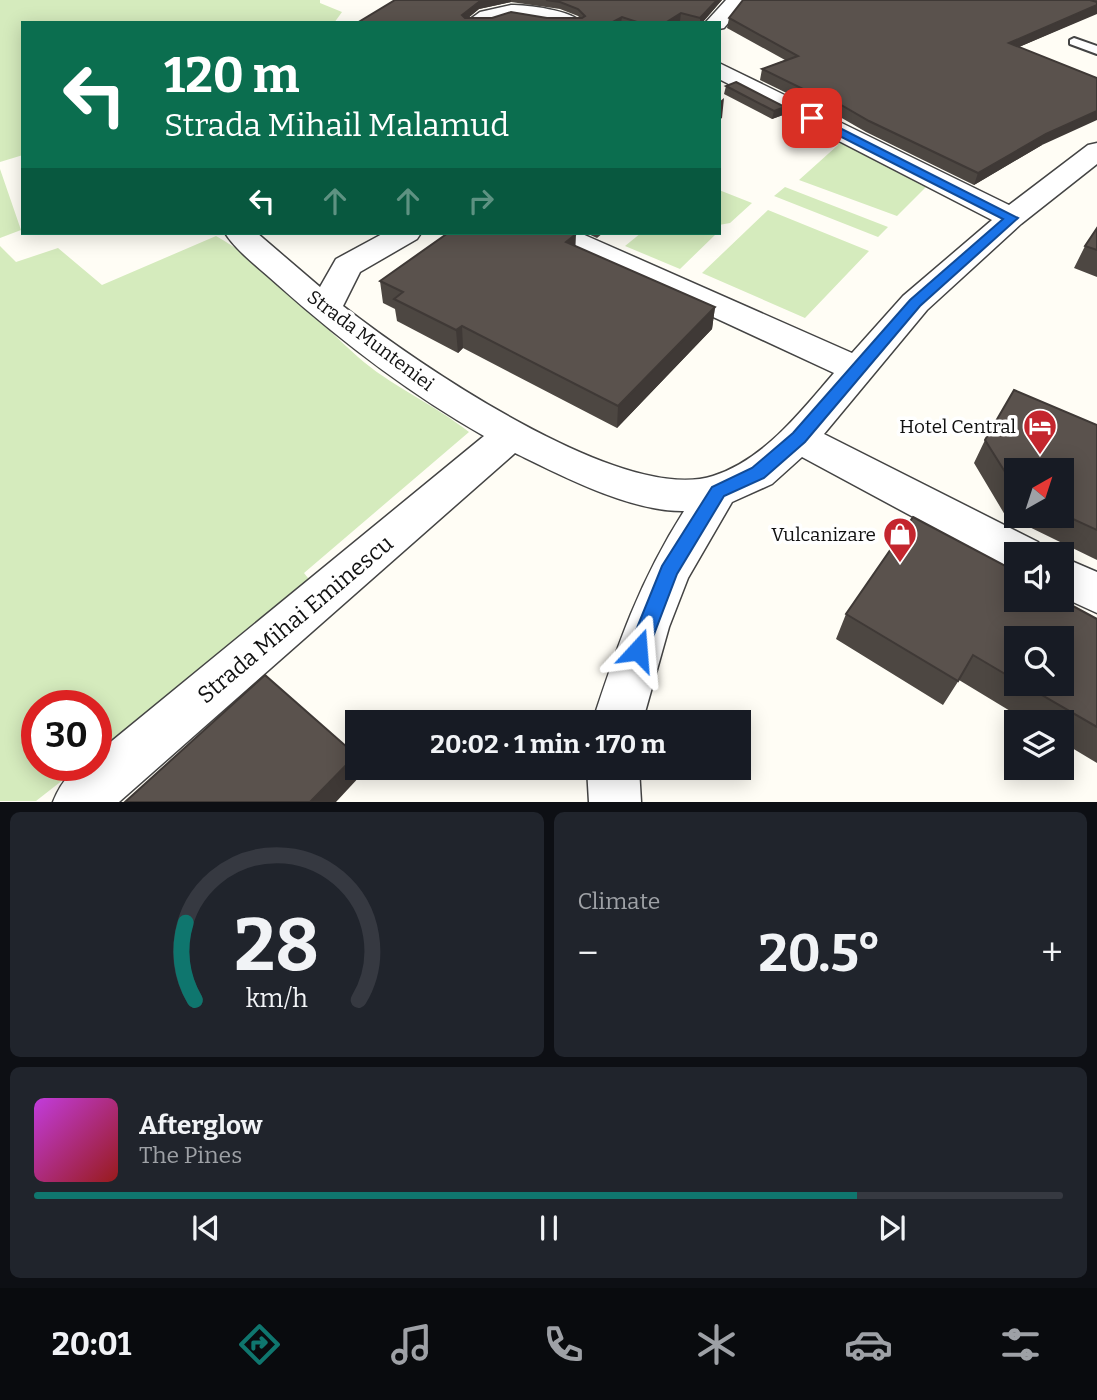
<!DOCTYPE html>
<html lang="en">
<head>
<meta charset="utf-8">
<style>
  body { margin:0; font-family:Bitter,serif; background:#20242c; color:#f1f3f6; height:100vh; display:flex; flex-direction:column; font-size:26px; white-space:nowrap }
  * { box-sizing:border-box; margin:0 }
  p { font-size:23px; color:#9ea1a6 }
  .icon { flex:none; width:38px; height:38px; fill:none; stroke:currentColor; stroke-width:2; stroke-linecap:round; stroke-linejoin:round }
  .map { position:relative; height:802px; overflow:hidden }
  .sheet { display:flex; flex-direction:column; gap:10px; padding:10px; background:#0d0f14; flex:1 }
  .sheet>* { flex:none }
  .banner { position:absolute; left:21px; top:21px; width:700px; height:214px; border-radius:0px; box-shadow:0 4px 18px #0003; background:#0b6e4f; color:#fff; overflow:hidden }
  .needle { width:46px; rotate:39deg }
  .controls { position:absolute; left:1004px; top:458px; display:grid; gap:14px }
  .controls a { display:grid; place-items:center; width:70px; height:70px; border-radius:0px; background:#171b24; box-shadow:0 4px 18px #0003; font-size:35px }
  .speed { position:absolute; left:21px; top:690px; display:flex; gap:14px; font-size:35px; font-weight:700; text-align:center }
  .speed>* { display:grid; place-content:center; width:91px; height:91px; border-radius:50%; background:#171b24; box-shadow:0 4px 18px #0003; line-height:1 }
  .speed .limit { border:10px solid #d22; background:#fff; color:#111 }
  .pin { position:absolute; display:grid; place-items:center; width:60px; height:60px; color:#fff; margin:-30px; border-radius:14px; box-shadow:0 4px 10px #0006 }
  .me { position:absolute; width:77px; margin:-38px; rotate:19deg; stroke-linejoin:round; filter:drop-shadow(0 0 5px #0008) }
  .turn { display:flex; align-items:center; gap:24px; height:147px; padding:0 28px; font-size:32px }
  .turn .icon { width:91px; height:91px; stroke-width:2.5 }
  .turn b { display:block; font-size:49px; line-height:60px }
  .lanes { display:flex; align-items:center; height:66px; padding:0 28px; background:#0003; justify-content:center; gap:35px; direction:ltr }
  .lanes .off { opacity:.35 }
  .big { font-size:52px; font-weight:700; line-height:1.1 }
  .sheet .tile { flex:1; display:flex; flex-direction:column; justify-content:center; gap:10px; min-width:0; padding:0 24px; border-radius:10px; background:#20242c }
  .sheet .dial { align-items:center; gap:0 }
  .dial svg { height:182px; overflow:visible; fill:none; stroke:#363941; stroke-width:7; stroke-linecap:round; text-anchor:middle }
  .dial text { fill:#f1f3f6; stroke:none }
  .song { display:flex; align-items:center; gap:21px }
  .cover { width:84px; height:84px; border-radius:10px; background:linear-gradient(135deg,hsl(290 70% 55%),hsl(0 70% 35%)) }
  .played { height:7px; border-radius:4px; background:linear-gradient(90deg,#0f766e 80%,#363941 80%) }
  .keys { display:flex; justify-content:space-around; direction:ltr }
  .heat { display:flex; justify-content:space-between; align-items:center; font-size:38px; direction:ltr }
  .sheet .tiles { flex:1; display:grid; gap:10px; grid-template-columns:1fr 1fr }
  .tile:last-child { grid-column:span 2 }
  .trip { position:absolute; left:345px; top:710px; width:406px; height:70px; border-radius:0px; background:#171b24; box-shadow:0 4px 18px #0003; font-weight:700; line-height:70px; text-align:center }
  .menu { display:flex; height:112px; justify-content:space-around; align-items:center; background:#090b0e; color:#9ea1a6 }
  .menu .icon { width:49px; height:49px }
  .menu .current { color:#0f766e }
  .menu b { font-size:32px; color:#f1f3f6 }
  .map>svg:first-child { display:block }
  .green { fill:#d5ebbd }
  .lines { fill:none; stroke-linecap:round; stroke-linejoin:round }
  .lane-casing { stroke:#444; stroke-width:4 }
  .street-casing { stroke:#444; stroke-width:3 }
  .lane { fill:#fff; fill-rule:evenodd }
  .street { fill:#fff; fill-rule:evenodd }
  .wall { fill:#4d4742; fill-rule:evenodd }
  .shaded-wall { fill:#3f3936 }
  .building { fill:#5a524d; stroke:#3f3936; stroke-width:2 }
  .route { fill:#1a73e8; stroke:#114b97; stroke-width:2 }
  .labels { text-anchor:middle; stroke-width:7; stroke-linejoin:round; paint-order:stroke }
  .street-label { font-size:19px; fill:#111; stroke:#fff }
  .poi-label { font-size:19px; fill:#111; stroke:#fff; text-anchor:end }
  .near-street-label { font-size:23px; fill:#111; stroke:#fff }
</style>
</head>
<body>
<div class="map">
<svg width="1097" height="802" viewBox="0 0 1097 802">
  <rect width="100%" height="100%" fill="#fffdf5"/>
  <!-- green -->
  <path class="green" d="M0,0H320V3L342,12L334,23H23V155L0,162Z
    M828,134L929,184L897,216L799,180L838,145L823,137Z
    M0,169L21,230L0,238Z
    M785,187L888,227L878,237L774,196Z
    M719,190L752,203L730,223L719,225Z
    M768,210L869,251L805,318L702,273Z
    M641,233H717L680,269L625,246Z
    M216,236C273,268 310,315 358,357C388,384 435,405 469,432L304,573L312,583L96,754V705H37V765H82L36,801H0V246L16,262L58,248L102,285Z"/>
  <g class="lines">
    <!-- lane casing -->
    <g class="lane-casing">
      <path id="lane" d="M1074,38L1097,46V54L1070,44V40Z"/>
    </g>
    <!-- street casing -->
    <g class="street-casing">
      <path id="street" d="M726,0H748L724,28L719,29V23H705Z
        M511,5C527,5 572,10 582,23H547L511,17L492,23H465L480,12Z
        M719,63L1009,205L1088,145L1097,143V164L1021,224L927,310L824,434L1038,542L1044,555H1017V571L1008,568L802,457L772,484L732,502L688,578L669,627L642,723H592C618,644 639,582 684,511C631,512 562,476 515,453L119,802H53C61,782 73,765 96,765V754L484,436C410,394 342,342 278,285C261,269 237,252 225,233H257L320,287L336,259L384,233H421L417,239L360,272L343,306C415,362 621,505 713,476C765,459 800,412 834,373L545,239L541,233H580L852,353L903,296L992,220L719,79Z
        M1062,557L1097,572V613L1062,597Z
        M587,768H639L641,802H589Z"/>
    </g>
    <!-- lane -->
    <use href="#lane" class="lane"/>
    <!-- street -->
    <use href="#street" class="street"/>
  </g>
  <!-- wall -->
  <path class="wall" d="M395,0H722L702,23H689L680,21L676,23H357ZM511,2L560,9L578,16L580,18H468L479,9Z
    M743,0H1097V13L1019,47L1042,145L974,185L866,132L814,102L809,104L760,80L762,69L785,60L727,28L729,18Z
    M726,86L783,115L772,119L724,94Z
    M1097,228V277L1074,268L1085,246Z
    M586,233H603L597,238Z
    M576,247L715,307L712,329L617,428L463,348L458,353L397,321L395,309L383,303L380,281Z
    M1097,425V560L1005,515L974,463L985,440ZM1017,471H1062V516H1017Z
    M1016,576L1097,619V763L1062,742V723H1030L959,680L943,705L836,639L846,614ZM1017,639L1062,684H1017Z"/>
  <!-- shaded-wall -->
  <path class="shaded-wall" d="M489,0H511V2L479,9L462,23V15L479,2Z
    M717,0H722L702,23H700V18Z
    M1097,5V14L1005,53L1009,43Z
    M681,13L680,21L676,23H665Z
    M622,17L621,23H611Z
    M817,91L814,102L809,104L811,93Z
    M724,98L722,118L719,120V102Z
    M785,107L783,115L772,119L774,111Z
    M1097,111V120L1042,145L974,185L978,173L1046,134Z
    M576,234L575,256L566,242Z
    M715,307L712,329L617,428L618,406Z
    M462,326L463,348L458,353L456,330Z
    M356,755L357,759V768H360L362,774L336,802H310Z"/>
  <!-- building -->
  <path class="building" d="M395,0H489L479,2L462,15L465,18H492L511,12L547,18H582L585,16L578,9L560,2L546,0H717L700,18L681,13L665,23H640L622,17L611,23H357Z
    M743,0H1090L1097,2V5L1009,43L1097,78V111L1046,134L978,173L869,121L817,91L811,93L762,69L798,56L729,18Z
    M736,82L785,107L774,111L726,86Z
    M1097,228V250L1085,246Z
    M448,233H573L576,234L566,242L715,307L618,406L462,326L456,330L394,299L403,292L380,281Z
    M1014,390L1097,425V530L1062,514V471H1017V491L985,440Z
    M913,517L1017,572V600H1062L1097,619V727L1023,684H1062V639H1017V681L973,655L958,681L846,614Z
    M265,675L356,755L310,802H125Z"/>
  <!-- route -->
  <path class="route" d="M812,114L1018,218L920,306L805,442L764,478L724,496L677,574L648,650L645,657L638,660L631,657L628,650L662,566L712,487L752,468L793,433L910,300L1003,219L808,120L807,118Z"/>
  <!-- icons -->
  <defs>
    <g id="hotel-pin" transform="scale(1.75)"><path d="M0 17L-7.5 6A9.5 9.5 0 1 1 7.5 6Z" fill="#c4262e" stroke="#fff"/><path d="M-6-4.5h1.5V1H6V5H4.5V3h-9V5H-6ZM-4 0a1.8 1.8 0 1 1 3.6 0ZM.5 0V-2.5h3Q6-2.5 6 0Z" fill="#fff"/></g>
    <g id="shop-pin" transform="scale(1.75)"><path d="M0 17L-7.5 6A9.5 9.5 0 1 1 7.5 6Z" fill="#c4262e" stroke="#fff"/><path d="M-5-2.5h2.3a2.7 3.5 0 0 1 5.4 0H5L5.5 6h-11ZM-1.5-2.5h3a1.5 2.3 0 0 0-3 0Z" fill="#fff"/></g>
  </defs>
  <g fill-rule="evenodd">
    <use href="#hotel-pin" x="1040" y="426"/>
    <use href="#shop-pin" x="900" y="534"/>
  </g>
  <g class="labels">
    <!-- street labels -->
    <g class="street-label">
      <text transform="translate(371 340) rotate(37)" y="7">Strada Munteniei</text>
    </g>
    <!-- poi labels -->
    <g class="poi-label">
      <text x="1016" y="433">Hotel Central</text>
      <text x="876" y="541">Vulcanizare</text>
    </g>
    <!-- near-street labels -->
    <g class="near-street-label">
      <text transform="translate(295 619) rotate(-40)" y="8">Strada Mihai Eminescu</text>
    </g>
  </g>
</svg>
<div class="controls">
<a><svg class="needle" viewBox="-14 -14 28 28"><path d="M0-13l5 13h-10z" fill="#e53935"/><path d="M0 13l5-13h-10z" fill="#9ea1a6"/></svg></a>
<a><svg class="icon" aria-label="sound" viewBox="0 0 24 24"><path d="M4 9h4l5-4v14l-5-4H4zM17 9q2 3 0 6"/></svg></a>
<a><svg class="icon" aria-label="search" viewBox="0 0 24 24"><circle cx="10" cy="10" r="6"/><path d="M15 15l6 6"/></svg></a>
<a><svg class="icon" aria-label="layers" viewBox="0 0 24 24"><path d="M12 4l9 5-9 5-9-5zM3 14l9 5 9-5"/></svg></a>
</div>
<div class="speed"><div class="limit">30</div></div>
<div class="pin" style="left:812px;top:118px;background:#d93025"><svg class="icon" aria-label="arrive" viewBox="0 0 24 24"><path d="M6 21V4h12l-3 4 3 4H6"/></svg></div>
<svg class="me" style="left:638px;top:650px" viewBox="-20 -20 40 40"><path d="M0-17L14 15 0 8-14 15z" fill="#1a73e8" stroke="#fff" stroke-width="4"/></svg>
<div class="trip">20:02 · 1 min · 170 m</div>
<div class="banner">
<div class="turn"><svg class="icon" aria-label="left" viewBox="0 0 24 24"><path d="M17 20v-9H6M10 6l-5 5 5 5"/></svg><div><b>120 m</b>Strada Mihail Malamud</div></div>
<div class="lanes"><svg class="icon" aria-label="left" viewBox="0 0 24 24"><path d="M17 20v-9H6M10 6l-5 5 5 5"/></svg><svg class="icon off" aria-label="ahead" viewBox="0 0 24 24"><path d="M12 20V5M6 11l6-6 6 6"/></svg><svg class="icon off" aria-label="ahead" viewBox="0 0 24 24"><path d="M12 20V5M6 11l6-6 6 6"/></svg><svg class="icon off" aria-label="right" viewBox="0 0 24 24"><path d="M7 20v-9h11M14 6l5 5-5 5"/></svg></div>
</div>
</div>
<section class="sheet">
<div class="tiles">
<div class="tile dial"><svg viewBox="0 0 100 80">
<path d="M14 69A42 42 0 1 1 86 69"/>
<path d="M14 69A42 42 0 0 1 10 35" stroke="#0f766e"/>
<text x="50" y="56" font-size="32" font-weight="700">28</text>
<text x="50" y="72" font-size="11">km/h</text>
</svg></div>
<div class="tile"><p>Climate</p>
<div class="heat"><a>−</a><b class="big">20.5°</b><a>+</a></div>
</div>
<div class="tile">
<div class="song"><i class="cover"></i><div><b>Afterglow</b><p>The Pines</p></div></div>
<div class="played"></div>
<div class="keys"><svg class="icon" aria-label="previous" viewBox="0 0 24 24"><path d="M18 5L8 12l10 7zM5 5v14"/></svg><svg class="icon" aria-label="pause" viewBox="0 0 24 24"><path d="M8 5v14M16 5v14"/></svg><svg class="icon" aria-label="next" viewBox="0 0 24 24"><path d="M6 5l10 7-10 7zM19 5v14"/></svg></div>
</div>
</div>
</section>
<nav class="menu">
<b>20:01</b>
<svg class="icon current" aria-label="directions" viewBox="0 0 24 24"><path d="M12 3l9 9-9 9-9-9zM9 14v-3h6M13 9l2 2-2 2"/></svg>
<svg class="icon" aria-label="music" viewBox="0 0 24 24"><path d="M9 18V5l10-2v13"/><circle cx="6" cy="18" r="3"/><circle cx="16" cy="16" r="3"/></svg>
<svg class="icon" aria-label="phone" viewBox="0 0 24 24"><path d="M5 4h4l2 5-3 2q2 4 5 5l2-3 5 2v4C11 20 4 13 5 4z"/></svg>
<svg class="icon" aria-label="climate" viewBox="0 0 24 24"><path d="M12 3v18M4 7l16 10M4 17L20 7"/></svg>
<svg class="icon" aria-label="car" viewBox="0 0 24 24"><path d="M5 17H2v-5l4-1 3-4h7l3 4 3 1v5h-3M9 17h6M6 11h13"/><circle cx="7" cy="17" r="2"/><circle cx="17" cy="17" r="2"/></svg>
<svg class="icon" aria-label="filters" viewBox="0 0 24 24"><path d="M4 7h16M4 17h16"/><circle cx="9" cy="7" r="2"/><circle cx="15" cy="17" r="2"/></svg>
</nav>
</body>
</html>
